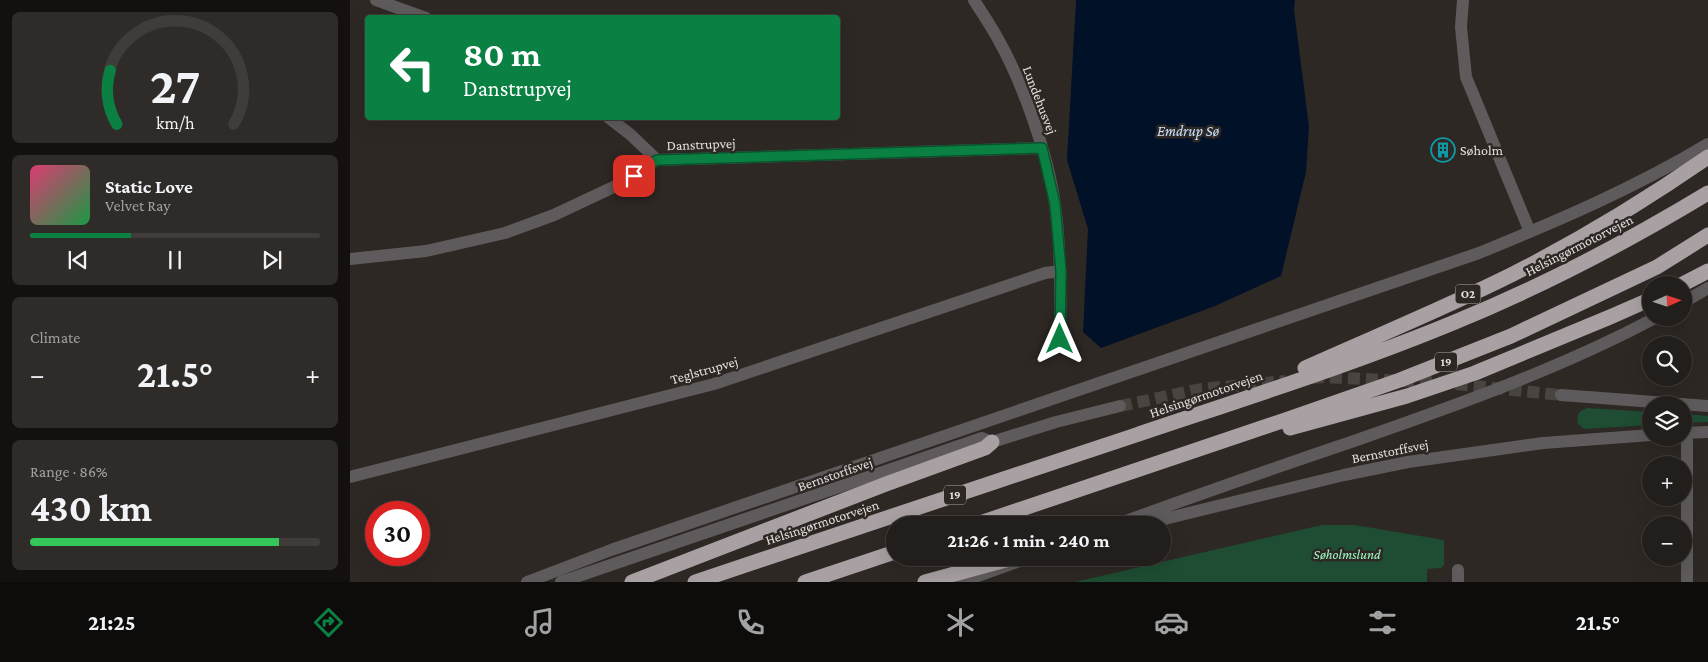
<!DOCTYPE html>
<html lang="en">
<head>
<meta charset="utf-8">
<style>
  body { margin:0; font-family:"Crimson Pro",serif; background:#2e2b28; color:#f1f3f6; height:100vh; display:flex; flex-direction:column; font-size:19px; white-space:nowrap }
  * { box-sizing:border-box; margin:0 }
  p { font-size:16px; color:#a2a2a3 }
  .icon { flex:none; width:28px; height:28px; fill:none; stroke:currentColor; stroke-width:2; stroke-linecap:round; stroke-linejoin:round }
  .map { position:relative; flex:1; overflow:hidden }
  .drawer { display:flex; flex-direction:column; gap:12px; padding:12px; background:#13100f; width:350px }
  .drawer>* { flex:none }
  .top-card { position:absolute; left:15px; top:15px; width:475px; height:105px; border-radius:5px; box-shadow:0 5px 20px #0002,0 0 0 1px #3f3c3a; background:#0b8043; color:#fff; overflow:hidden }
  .needle { width:32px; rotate:87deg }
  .buttons { position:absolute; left:1292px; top:276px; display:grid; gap:10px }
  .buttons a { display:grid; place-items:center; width:50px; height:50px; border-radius:50%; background:#221e1b; box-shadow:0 5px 20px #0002,0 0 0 1px #3f3c3a; font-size:25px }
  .speed { position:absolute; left:15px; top:501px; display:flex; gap:10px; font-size:25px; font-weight:700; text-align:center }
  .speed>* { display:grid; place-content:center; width:65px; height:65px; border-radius:50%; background:#221e1b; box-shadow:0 5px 20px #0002,0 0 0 1px #3f3c3a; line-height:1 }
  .speed .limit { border:8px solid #d22; background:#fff; color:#111 }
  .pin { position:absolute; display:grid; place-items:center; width:42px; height:42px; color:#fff; margin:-21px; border-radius:10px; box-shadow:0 2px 8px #0006 }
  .me { position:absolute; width:55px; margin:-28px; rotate:0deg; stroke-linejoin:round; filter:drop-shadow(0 0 4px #0008) }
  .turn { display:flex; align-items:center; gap:18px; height:105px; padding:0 15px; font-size:22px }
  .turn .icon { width:65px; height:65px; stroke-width:2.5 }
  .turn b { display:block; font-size:35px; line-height:42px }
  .big { font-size:38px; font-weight:700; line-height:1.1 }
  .drawer .tile { flex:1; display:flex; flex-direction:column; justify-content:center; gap:8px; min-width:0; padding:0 18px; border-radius:8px; background:#2e2b28 }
  .drawer .dial { align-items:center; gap:0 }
  .dial svg { height:130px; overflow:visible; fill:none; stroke:#3f3c3a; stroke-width:7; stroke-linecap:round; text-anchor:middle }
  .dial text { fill:#f1f3f6; stroke:none }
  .song { display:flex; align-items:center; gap:15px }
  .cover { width:60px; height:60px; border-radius:8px; background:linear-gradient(135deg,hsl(340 70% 55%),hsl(140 70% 35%)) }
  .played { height:5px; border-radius:2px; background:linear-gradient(90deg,#0b8043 35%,#3f3c3a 35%) }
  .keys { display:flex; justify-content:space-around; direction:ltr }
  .heat { display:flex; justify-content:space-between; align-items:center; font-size:28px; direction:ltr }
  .charge { height:8px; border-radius:4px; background:linear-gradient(90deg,#34c759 86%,#3f3c3a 0) }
  .trip { position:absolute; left:536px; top:516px; width:285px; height:50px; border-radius:25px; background:#221e1b; box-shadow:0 5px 20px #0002,0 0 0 1px #3f3c3a; font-weight:700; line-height:50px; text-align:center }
  .tabs { display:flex; height:80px; justify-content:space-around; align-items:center; background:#0e0c0b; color:#a2a2a3 }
  .tabs .icon { width:35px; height:35px }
  .tabs .active { color:#0b8043 }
  .tabs b { font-size:22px; color:#f1f3f6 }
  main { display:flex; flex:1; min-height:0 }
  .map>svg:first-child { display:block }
  .green { fill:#1e4d33 }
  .water { fill:#001128 }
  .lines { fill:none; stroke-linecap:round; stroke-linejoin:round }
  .minor-tunnel { stroke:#484440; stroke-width:12; stroke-dasharray:12 6; stroke-linecap:butt }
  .minor { stroke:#5f5b5c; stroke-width:12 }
  .highway { stroke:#a8a0a2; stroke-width:15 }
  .route-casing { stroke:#07532c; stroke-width:12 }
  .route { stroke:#0b8043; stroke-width:9 }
  .labels { text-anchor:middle; stroke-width:5; stroke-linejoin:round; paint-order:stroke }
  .shield { fill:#2d2824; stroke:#ada9a6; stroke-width:1 }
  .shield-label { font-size:12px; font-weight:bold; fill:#e4e0de }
  .street-label { font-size:14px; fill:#e4e0de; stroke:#2d2824 }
  .poi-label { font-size:14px; fill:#e4e0de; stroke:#2d2824; text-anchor:start }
  .park-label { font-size:14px; font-style:italic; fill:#9cfcc2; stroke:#2d2824 }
  .water-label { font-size:15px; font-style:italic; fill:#c8e2ff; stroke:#2d2824 }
</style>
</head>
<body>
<main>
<section class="drawer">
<div class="tile dial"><svg viewBox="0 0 100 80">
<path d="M14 69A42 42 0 1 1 86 69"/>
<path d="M14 69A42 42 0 0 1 10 36" stroke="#0b8043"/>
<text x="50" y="56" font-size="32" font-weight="700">27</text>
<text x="50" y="72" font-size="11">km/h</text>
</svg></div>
<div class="tile">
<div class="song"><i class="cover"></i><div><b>Static Love</b><p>Velvet Ray</p></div></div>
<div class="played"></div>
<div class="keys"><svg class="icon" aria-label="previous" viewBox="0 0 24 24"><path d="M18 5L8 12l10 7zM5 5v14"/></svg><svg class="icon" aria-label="pause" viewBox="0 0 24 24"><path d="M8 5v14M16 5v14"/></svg><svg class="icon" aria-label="next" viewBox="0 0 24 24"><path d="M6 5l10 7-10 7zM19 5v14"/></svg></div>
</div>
<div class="tile"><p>Climate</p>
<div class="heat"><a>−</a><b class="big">21.5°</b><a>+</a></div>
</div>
<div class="tile"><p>Range · 86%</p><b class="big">430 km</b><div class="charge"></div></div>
</section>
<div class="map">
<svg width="1358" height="582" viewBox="0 0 1358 582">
  <rect width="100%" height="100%" fill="#2d2824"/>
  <!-- green -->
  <path class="green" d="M1237,408L1301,412V425L1234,429L1228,424C1226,415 1229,411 1237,408Z
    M1334,414L1358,416V422L1334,423Z
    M972,525H1005L1094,540V565L1091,568L1077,569V582H725Z"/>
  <!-- water -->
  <path class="water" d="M726,0H945L944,10L959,127L956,172L931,276L865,306L751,348L733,332L738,229L717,160Z"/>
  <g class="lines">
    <!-- minor-tunnel -->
    <path class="minor-tunnel" d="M962,378L973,377L1095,383L1211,395
      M770,406L851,389L935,381"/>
    <!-- minor -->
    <path class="minor" d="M26,0L76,18
      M624,0C632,13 641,26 648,39C673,83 698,155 705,205C711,249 711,294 710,339
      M1113,0L1111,27L1116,77L1180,232
      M259,118L281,135L307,160
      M0,259L76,251L155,233L204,215L272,183L307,160L692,148
      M1334,302L1358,288
      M1211,395L1358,406
      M1337,432V582
      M1334,433L1358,432
      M0,477L364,384L695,273L711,271
      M765,525C844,496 924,468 1004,441C1107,405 1209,369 1305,318
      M790,525L994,475L1058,462L1193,443L1301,435
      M177,582L261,550L1129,253C1207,221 1285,188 1358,144
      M211,582L632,438L642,442L706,422L770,406
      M611,582L678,558
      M1108,582V570"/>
    <!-- highway -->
    <path class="highway" d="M1331,285L1358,271
      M955,368C1024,337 1095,308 1163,274C1230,240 1296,200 1358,157
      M940,428L1057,396L1125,373L1260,317L1301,299
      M624,525L935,420L1050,380L1161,336L1307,267L1358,235
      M282,582L536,484L635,448L642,442
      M345,582C492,532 639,484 786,435C893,399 1001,365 1105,322C1193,286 1277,242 1358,193
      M455,582L545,552
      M575,582L663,558"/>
  </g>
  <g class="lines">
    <!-- route casing -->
    <g class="route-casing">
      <path id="route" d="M284,176L307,160L692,148L705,204L711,271L710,339"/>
    </g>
    <!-- route -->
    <use href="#route" class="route"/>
  </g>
  <!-- icons -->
  <defs>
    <g id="building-ring" transform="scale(1.25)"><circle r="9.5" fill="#2d2824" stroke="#0f9aa8" stroke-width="1.5"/><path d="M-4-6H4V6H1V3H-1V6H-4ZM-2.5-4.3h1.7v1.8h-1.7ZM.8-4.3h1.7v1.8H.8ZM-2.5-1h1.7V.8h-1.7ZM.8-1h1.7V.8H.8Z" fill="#0f9aa8"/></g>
  </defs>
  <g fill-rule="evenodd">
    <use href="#building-ring" x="1093" y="150"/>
  </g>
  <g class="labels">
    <!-- shield labels -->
    <g class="shield">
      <rect x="1105.5" y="284.5" width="25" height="19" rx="4"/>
      <rect x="1085" y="352.5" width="22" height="19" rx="4"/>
      <rect x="594" y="485.5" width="22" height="19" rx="4"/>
    </g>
    <g class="shield-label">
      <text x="1118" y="298">O2</text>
      <text x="1096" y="366">19</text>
      <text x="605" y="499">19</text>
    </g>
    <!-- street labels -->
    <g class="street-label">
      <text transform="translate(690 100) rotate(69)" y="5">Lundehusvej</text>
      <text transform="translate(351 144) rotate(-2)" y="5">Danstrupvej</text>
      <text transform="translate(1229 245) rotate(-27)" y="5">Helsingørmotorvejen</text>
      <text transform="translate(354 370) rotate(-16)" y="5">Teglstrupvej</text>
      <text transform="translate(856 394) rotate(-19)" y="5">Helsingørmotorvejen</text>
      <text transform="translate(1040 451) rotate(-11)" y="5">Bernstorffsvej</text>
      <text transform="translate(485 474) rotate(-19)" y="5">Bernstorffsvej</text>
      <text transform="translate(472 522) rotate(-18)" y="5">Helsingørmotorvejen</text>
    </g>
    <!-- poi labels -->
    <g class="poi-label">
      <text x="1110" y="155">Søholm</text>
    </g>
    <!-- park labels -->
    <g class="park-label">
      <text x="997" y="559">Søholmslund</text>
    </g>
    <!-- water labels -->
    <g class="water-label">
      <text x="838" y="136">Emdrup Sø</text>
    </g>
  </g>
</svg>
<div class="buttons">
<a><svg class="needle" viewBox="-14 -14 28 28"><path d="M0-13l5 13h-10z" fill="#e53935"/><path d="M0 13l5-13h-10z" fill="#a2a2a3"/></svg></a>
<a><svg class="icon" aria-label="search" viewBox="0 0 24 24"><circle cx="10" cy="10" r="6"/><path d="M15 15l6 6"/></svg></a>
<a><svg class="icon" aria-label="layers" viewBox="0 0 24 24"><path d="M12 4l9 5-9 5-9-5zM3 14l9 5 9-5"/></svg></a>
<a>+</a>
<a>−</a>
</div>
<div class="speed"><div class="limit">30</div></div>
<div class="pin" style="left:284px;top:176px;background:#d93025"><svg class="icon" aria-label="arrive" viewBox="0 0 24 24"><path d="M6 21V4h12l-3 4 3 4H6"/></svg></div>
<svg class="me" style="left:710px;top:339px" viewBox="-20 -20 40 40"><path d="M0-17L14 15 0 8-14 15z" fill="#0b8043" stroke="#fff" stroke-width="4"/></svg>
<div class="trip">21:26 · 1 min · 240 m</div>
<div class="top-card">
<div class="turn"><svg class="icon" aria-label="left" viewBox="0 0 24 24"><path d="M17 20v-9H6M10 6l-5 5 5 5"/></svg><div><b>80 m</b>Danstrupvej</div></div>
</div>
</div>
</main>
<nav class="tabs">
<b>21:25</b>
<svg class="icon active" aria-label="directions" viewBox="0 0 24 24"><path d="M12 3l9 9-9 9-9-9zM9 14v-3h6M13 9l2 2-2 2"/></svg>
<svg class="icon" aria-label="music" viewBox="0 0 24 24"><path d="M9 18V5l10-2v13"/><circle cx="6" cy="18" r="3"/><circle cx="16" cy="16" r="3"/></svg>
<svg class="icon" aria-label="phone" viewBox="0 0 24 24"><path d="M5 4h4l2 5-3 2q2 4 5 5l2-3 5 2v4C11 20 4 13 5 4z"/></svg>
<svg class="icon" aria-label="climate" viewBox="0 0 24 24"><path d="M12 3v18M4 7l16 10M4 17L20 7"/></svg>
<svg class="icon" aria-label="car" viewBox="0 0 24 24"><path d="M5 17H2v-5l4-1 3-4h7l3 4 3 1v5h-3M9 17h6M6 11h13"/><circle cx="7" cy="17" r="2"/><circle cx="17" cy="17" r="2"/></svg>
<svg class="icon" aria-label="filters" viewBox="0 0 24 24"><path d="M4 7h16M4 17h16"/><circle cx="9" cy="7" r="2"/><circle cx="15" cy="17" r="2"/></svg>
<b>21.5°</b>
</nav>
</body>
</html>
